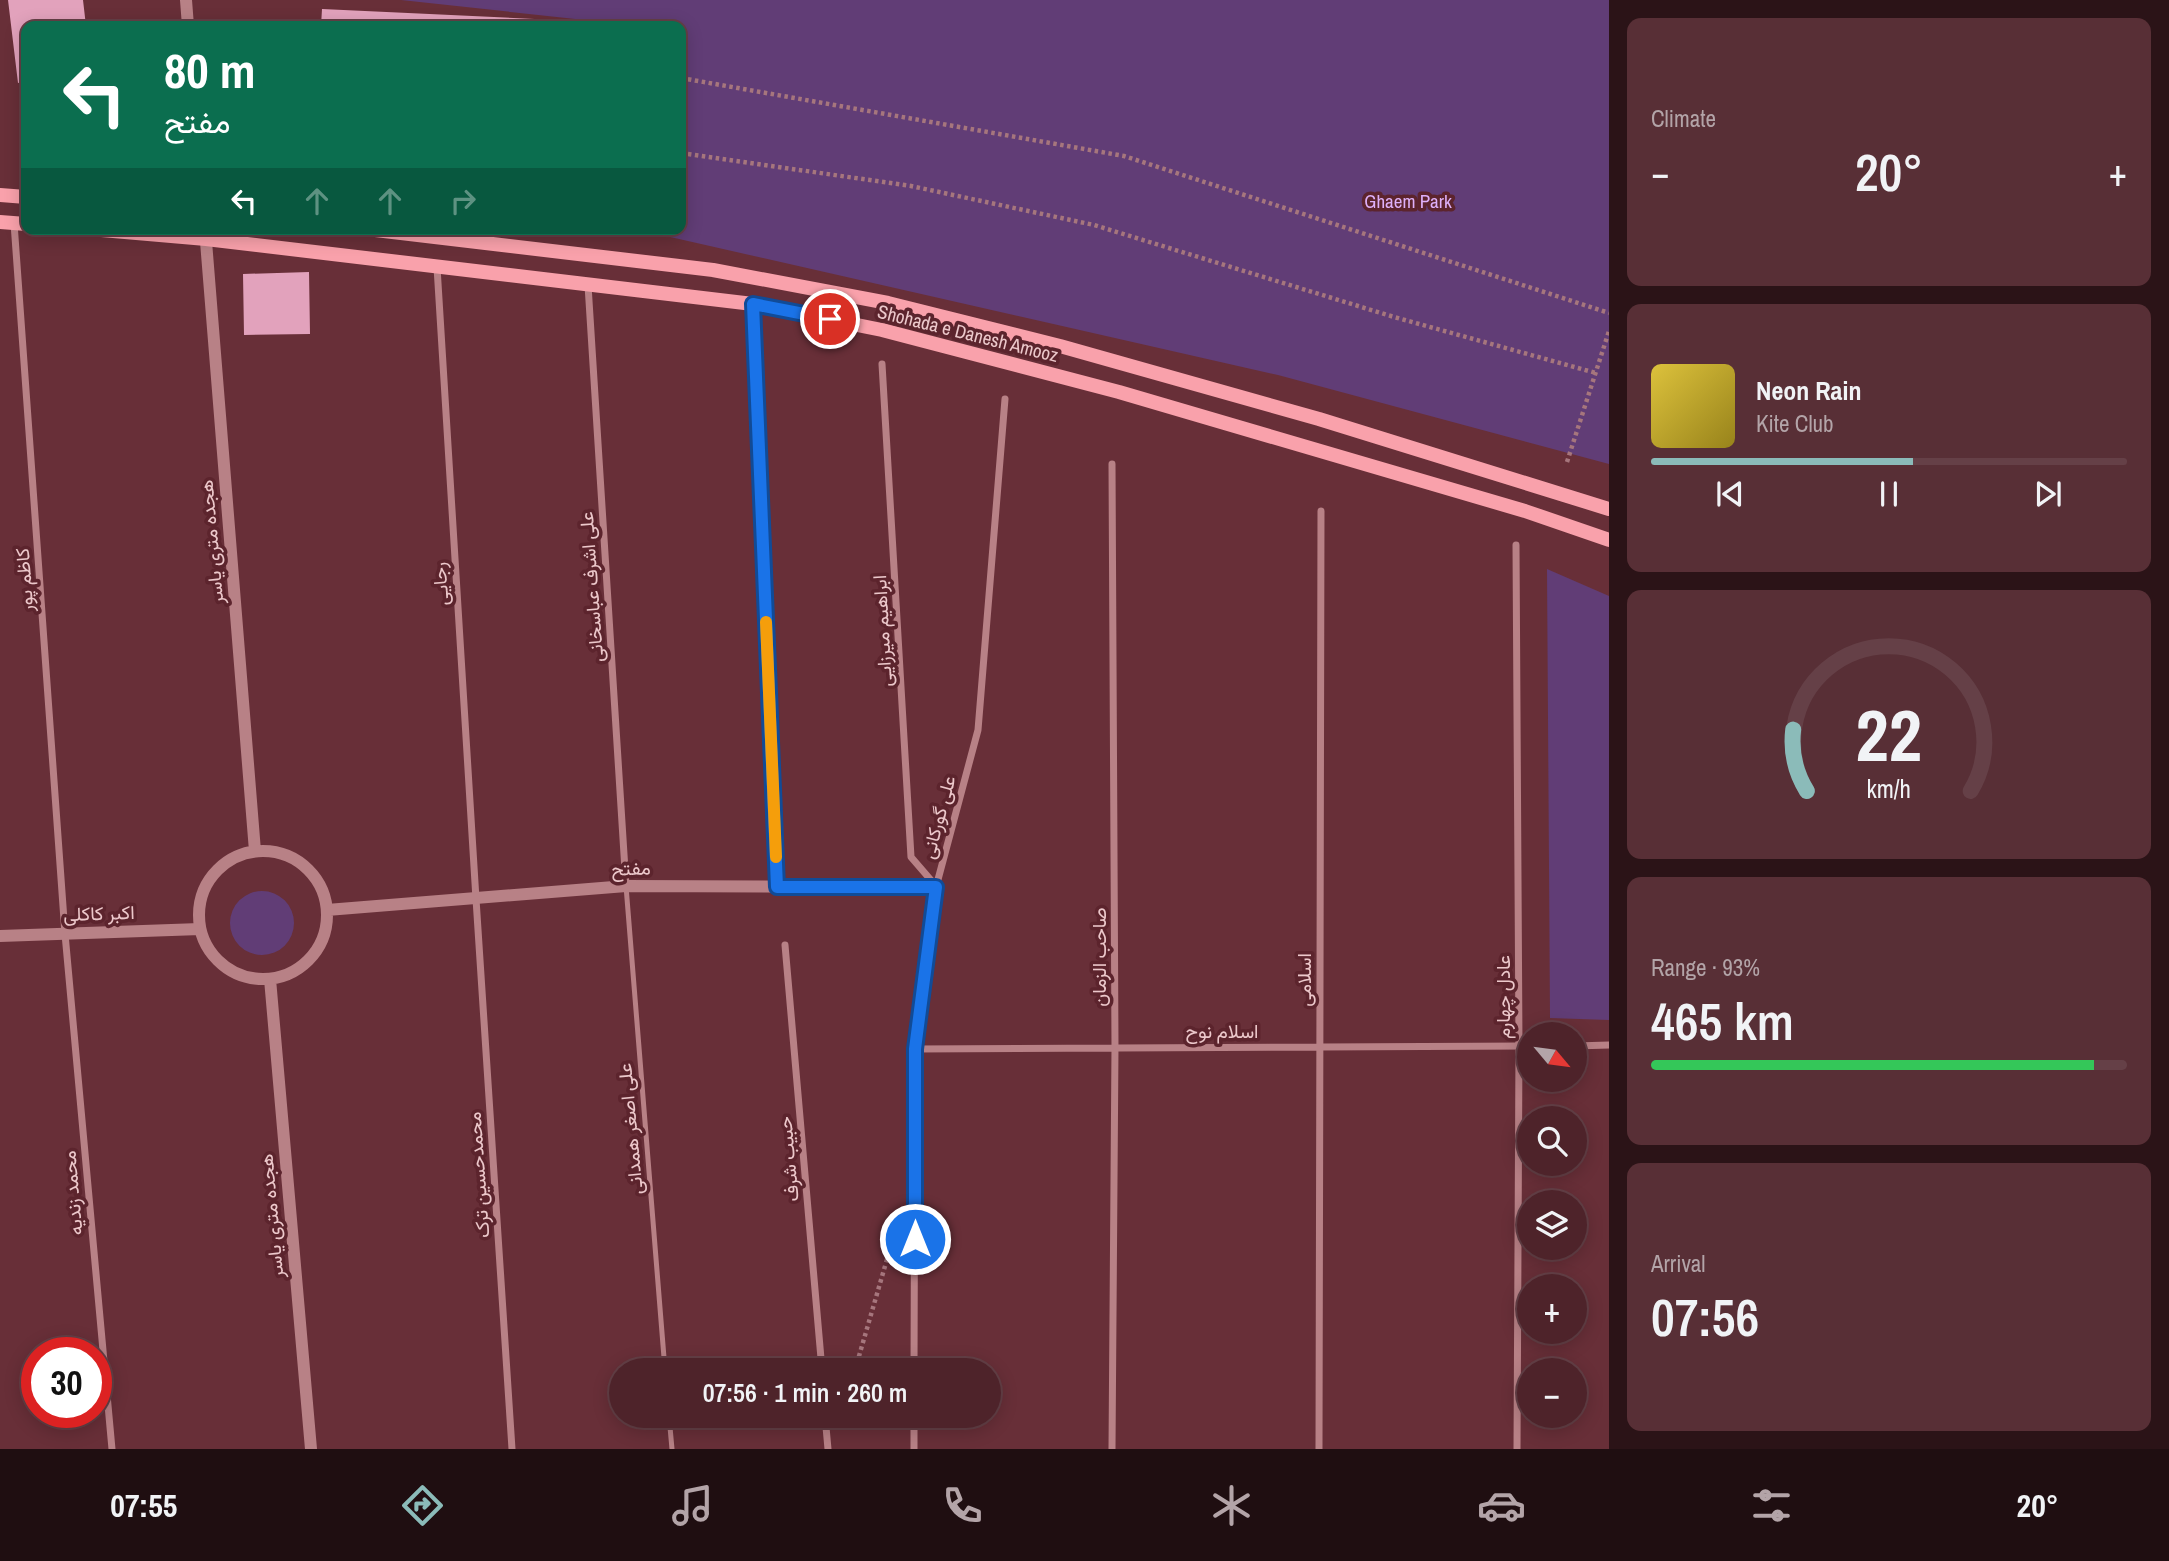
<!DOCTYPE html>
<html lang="en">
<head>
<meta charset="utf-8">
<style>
  body { margin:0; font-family:"Archivo Narrow",Vazirmatn,sans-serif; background:#582f36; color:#f1f3f6; height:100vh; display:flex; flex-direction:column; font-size:26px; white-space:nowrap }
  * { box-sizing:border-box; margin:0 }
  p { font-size:23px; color:#b3a4a8 }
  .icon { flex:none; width:38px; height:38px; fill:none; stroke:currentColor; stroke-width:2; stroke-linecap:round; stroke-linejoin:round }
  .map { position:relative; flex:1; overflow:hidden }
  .drawer { display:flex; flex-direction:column; gap:18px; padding:18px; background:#2b1317; width:560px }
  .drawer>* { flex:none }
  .guide { position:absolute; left:21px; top:21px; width:665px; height:214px; border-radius:14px; box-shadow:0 4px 18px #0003,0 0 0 2px #654047; background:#0b6e4f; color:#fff; overflow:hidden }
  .needle { width:46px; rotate:119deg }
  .controls { position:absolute; left:1517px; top:1022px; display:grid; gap:14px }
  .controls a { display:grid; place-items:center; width:70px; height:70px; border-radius:50%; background:#4e232a; box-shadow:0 4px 18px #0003,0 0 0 2px #654047; font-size:35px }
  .speed { position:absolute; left:21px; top:1337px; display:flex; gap:14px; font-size:35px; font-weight:700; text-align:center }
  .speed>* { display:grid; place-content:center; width:91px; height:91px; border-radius:50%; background:#4e232a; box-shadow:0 4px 18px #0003,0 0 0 2px #654047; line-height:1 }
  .speed .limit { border:10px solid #d22; background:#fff; color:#111 }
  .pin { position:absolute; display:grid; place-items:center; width:60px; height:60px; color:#fff; margin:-30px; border:4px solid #fff; border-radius:50%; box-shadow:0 2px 7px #0007 }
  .me { position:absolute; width:77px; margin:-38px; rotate:0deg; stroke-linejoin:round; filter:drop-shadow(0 0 5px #0008) }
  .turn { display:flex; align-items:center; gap:24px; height:147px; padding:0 28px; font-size:32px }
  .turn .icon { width:91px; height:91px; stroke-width:2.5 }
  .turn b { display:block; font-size:49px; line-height:60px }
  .lanes { display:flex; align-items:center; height:66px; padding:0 28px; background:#0003; justify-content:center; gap:35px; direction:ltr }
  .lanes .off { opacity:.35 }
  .big { font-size:52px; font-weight:600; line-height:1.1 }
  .drawer .widget { flex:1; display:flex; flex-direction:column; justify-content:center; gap:10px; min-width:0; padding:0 24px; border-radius:14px; background:#582f36 }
  .drawer .dial { align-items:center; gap:0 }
  .dial svg { height:182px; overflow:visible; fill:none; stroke:#654047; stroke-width:7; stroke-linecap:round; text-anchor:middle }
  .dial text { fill:#f1f3f6; stroke:none }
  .song { display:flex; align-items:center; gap:21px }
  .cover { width:84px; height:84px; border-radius:10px; background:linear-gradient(135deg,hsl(50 70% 55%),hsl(50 70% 35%)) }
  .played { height:7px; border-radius:4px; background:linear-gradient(90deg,#8bbbb9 55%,#654047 55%) }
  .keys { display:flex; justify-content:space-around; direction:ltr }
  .heat { display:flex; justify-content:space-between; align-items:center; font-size:38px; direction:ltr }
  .charge { height:10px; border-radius:5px; background:linear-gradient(90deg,#34c759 93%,#654047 0) }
  .trip { position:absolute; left:609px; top:1358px; width:392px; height:70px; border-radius:35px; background:#4e232a; box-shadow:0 4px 18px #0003,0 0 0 2px #654047; font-weight:600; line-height:70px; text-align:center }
  .menu { display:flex; height:112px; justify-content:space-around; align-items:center; background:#1f0e11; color:#b3a4a8 }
  .menu .icon { width:49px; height:49px }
  .menu .current { color:#8bbbb9 }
  .menu b { font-size:32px; color:#f1f3f6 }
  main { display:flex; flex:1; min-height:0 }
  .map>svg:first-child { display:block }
  .green { fill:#613d76 }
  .building { fill:#e2a2bc }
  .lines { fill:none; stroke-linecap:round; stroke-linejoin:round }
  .path { stroke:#a6767d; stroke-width:4.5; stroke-dasharray:3.5 3.5; stroke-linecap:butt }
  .service { stroke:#b88186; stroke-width:5 }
  .minor { stroke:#b88186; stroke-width:7 }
  .tertiary { stroke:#b88186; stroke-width:12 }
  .secondary { stroke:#f9a1ab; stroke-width:14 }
  .route-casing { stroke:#114b97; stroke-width:18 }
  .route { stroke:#1a73e8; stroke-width:12 }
  .slow { stroke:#f59e0b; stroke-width:12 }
  .labels { text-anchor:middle; stroke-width:7; stroke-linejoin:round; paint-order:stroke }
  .park-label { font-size:19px; fill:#deb0f9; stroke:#5c242d }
  .street-label { font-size:19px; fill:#ecc8cb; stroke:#5c242d }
</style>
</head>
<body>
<main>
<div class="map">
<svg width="1609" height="1449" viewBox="0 0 1609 1449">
  <rect width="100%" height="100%" fill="#682f38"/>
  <!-- green -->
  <path class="green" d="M401,0H1609V464L1278,375L635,229H681V26H640Z
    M1547,569L1609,596V1020L1550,1018Z
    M230 923a32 32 0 1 1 64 0a32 32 0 1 1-64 0Z"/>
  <!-- building -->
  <path class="building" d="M8,0H83L86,26H26V81L18,83Z
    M322,9L598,22V26H321Z
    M309,272L310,334L244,335L243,274Z"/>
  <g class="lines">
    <!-- path -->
    <path class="path" d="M681,78L1124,156L1609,313
      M681,153L911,186L1094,225L1394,317L1596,373
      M1567,462L1609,331
      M855,1370L894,1235"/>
    <!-- service -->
    <path class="service" d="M626,886L665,1370
      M669,1416L672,1449"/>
    <!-- minor -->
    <path class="minor" d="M14,223L65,934L112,1449
      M437,267L476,899L512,1449
      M588,285L626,886
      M753,304L777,887
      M882,364L911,857L936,886
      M1516,545L1519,1046L1517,1449
      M785,945L822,1370
      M1575,1046L1609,1045
      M915,1049L1530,1046
      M914,1370L915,1049L936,887L978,730L1005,399
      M825,1416L828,1449
      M914,1449V1416
      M1112,1449L1115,1047L1112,464
      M1319,1449L1321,511"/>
    <!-- tertiary -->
    <path class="tertiary" d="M186,0L188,26
      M205,229L255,851
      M199 915a64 64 0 1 1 128 0a64 64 0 1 1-128 0Z
      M327,910L626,886L936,887
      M0,936L200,929
      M270,979L311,1449"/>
    <!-- secondary -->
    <path class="secondary" d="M0,195L26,197
      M0,222L26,224
      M90,229L206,239L753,304L882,330L1119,392L1525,511L1609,540
      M367,229L713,270L888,303L1060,346L1319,419L1609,509"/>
  </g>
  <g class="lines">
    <!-- route casing -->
    <g class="route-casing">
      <path id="route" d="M830,319L753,304L777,887H936L915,1049V1239"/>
    </g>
    <!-- route -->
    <use href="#route" class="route"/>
    <!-- slow -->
    <path class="slow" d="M766,622L776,857"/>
  </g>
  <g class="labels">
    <!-- park labels -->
    <g class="park-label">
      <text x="1408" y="208">Ghaem Park</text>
    </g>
    <!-- street labels -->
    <g class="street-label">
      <text transform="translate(968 333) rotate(14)" y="7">Shohada e Danesh Amooz</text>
      <text transform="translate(211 542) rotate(-95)" y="7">هجده متری یاسر</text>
      <text transform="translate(24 580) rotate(-94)" y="7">کاظم پور</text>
      <text transform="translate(440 584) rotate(-94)" y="7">رجایی</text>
      <text transform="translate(591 587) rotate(-94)" y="7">علی اشرف عباسخانی</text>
      <text transform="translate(882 631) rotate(-93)" y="7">ابراهیم میرزایی</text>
      <text transform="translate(938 817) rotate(-75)" y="7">علی گورکانی</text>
      <text transform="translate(631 868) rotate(-2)" y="7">مفتح</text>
      <text transform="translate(99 913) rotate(-2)" y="7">اکبر کاکلی</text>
      <text transform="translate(1099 957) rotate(-90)" y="7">صاحب الزمان</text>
      <text transform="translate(1304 980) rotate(-90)" y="7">اسلامی</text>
      <text transform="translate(1503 997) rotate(-90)" y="7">عادل چهارم</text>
      <text x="1222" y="1038">اسلام نوح</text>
      <text transform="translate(630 1129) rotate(-95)" y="7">علی اصغر همدانی</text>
      <text transform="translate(788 1159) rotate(-95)" y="7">حبیب شرف</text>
      <text transform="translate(478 1175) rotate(-94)" y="7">محمدحسین ترک</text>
      <text transform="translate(72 1193) rotate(-95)" y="7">محمد زندیه</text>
      <text transform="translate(271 1216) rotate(-95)" y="7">هجده متری یاسر</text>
    </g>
  </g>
</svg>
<div class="controls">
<a><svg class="needle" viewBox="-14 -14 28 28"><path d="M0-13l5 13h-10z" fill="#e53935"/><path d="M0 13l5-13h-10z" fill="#b3a4a8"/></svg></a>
<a><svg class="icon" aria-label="search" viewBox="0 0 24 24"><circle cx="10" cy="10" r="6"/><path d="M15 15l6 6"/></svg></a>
<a><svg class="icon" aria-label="layers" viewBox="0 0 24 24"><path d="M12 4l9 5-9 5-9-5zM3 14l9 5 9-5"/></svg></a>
<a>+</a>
<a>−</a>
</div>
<div class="speed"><div class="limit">30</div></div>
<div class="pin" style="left:830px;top:319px;background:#d93025"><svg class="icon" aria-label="arrive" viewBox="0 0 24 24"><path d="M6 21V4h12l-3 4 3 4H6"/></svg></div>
<svg class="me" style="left:915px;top:1239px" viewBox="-20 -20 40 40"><circle r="17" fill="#1a73e8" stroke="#fff" stroke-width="3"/><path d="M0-11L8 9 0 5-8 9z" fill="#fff"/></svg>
<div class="trip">07:56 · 1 min · 260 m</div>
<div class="guide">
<div class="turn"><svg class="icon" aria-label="left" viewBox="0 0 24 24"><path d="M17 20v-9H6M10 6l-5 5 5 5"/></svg><div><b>80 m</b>مفتح</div></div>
<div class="lanes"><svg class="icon" aria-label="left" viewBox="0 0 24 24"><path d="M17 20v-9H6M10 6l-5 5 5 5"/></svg><svg class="icon off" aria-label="ahead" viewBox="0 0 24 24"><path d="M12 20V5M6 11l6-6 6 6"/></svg><svg class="icon off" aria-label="ahead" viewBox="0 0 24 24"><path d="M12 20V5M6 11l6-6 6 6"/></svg><svg class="icon off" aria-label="right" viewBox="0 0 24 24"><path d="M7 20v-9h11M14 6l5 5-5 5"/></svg></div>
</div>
</div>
<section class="drawer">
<div class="widget"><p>Climate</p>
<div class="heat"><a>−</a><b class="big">20°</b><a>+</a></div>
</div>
<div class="widget">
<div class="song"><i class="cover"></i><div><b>Neon Rain</b><p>Kite Club</p></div></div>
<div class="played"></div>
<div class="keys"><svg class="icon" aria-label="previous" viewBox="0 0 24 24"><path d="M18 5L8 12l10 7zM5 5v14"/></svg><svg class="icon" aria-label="pause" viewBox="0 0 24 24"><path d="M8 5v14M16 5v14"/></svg><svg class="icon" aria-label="next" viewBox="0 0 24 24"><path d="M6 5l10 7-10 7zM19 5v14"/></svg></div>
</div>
<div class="widget dial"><svg viewBox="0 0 100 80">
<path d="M14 69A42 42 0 1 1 86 69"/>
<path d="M14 69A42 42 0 0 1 8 42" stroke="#8bbbb9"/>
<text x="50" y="56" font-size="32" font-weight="700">22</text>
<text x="50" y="72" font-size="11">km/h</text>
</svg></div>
<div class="widget"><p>Range · 93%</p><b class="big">465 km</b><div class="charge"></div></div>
<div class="widget"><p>Arrival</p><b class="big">07:56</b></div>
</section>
</main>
<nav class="menu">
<b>07:55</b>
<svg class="icon current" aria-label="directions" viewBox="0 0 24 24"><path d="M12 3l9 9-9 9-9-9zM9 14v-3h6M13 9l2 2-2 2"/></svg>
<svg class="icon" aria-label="music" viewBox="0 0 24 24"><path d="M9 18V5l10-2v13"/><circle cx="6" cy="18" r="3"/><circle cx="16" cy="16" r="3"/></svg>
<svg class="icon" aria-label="phone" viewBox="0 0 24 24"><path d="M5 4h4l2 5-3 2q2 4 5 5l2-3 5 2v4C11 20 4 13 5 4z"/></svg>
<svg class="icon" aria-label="climate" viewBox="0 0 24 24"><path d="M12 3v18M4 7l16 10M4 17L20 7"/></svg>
<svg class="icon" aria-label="car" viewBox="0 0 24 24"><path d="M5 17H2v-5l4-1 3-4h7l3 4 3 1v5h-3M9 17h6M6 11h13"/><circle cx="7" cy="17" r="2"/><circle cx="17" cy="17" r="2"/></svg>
<svg class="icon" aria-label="filters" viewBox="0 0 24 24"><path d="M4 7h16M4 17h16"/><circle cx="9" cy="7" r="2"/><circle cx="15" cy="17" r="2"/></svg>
<b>20°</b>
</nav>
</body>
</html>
